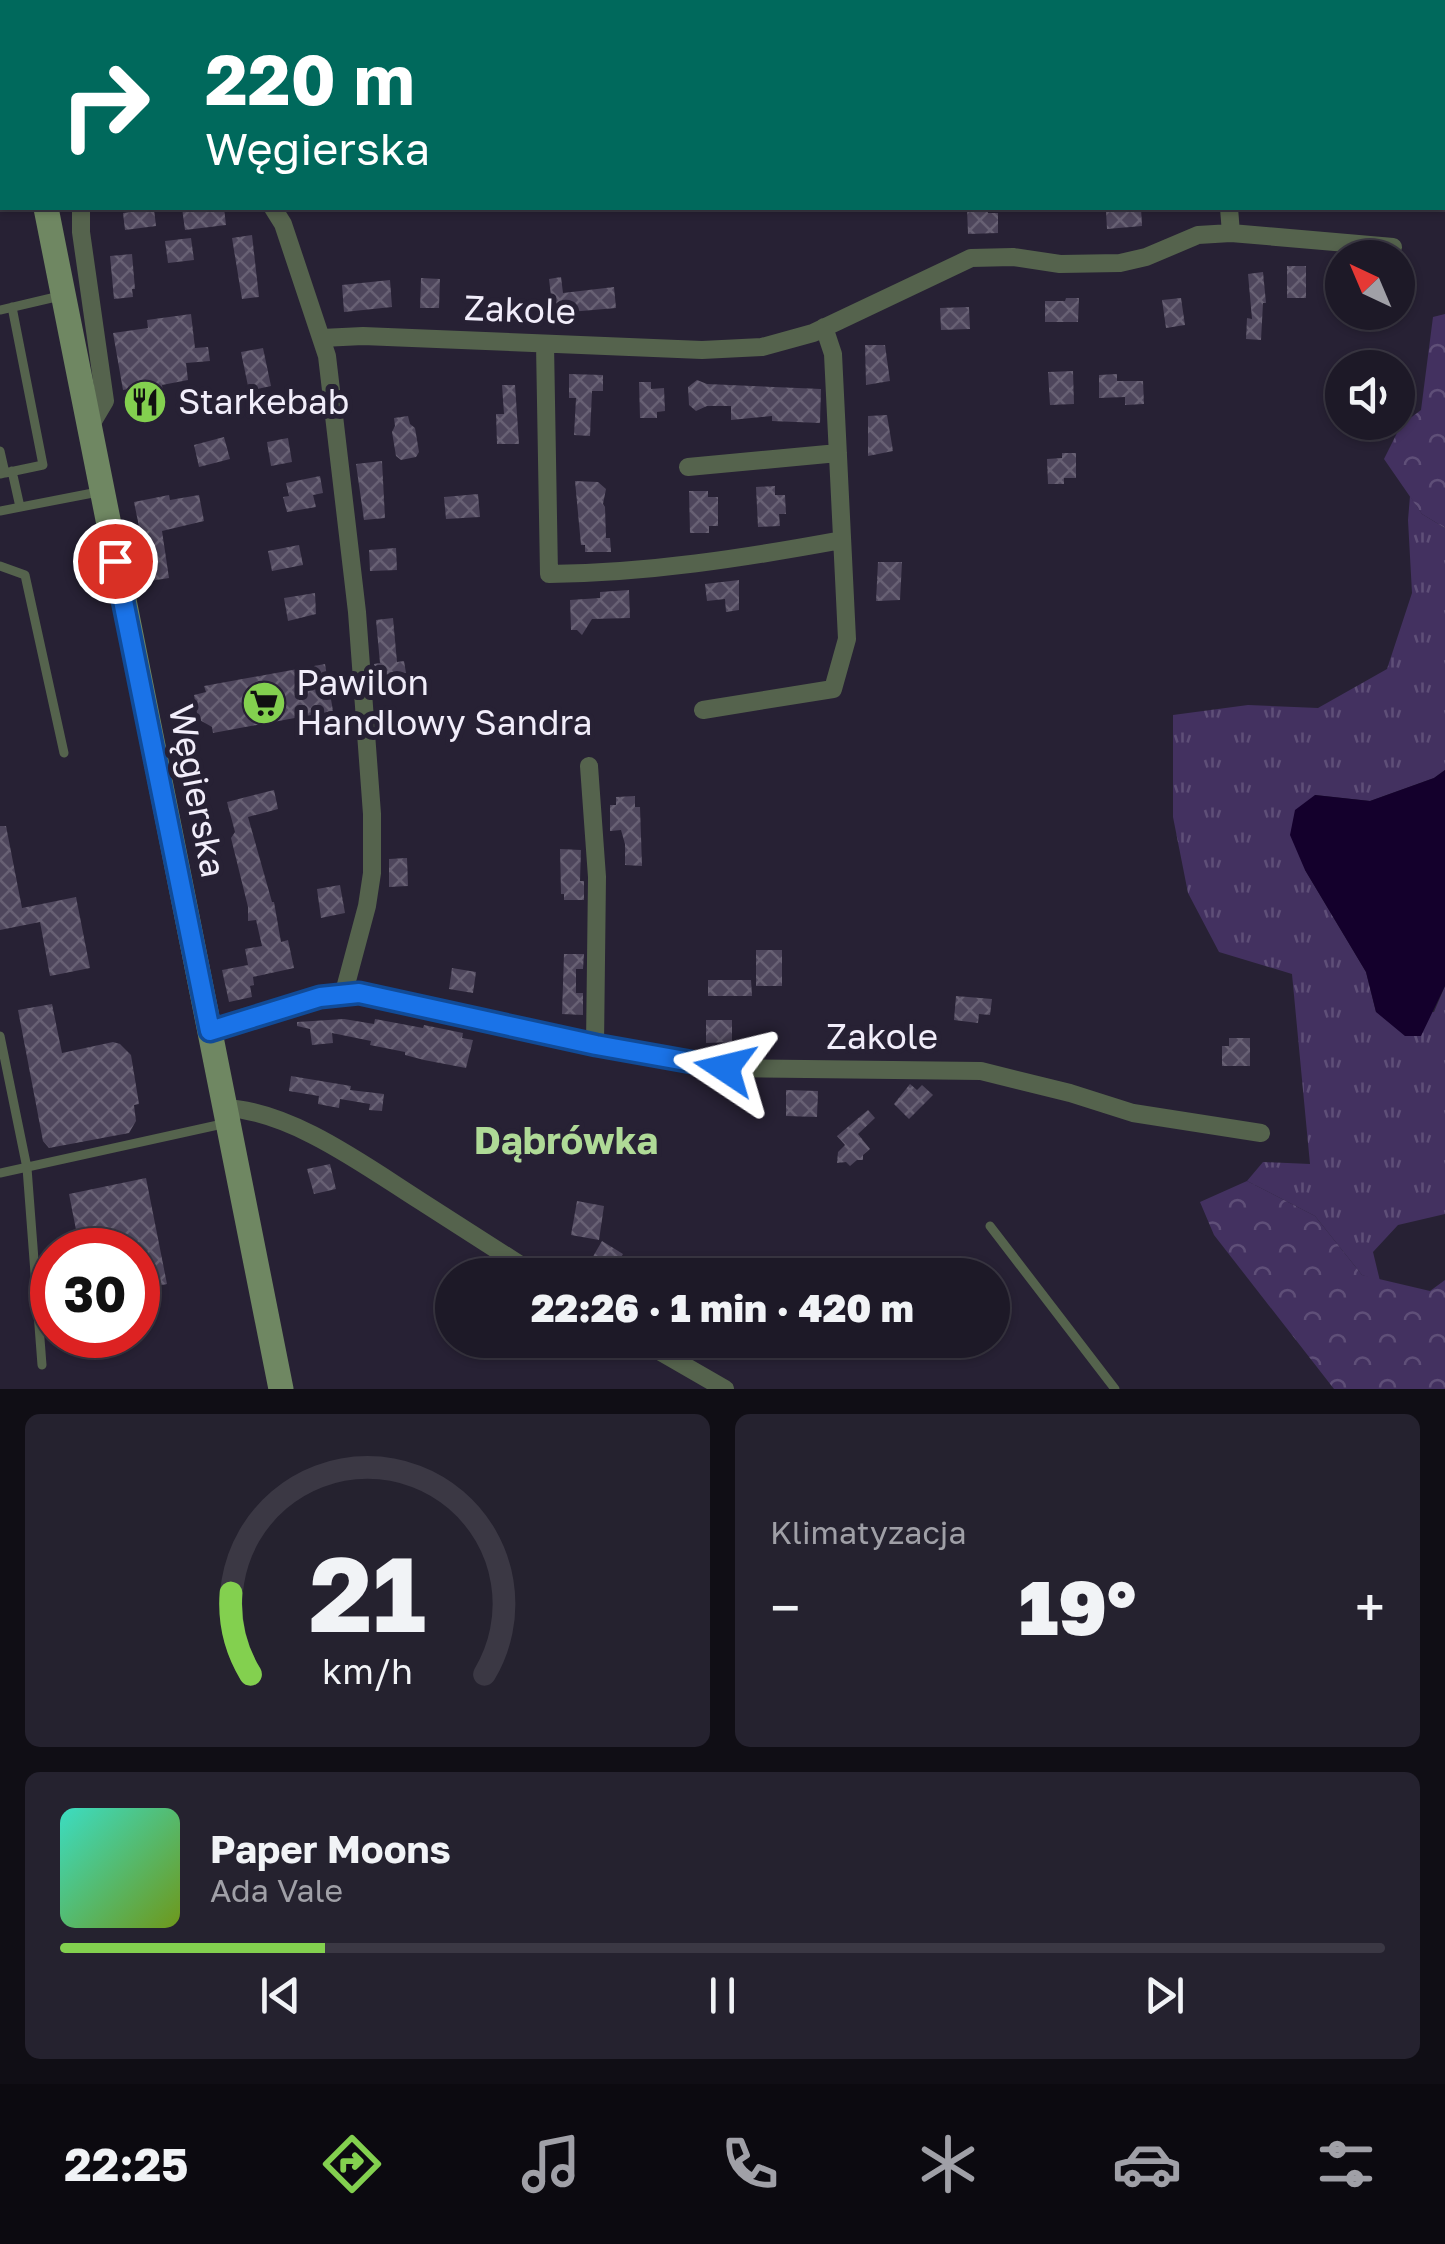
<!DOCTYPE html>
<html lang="pl">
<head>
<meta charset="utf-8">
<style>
  body { margin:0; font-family:"Golos Text",sans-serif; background:#25222f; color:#f1f3f6; height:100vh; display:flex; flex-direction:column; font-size:38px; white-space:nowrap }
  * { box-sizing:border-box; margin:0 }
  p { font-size:32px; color:#a0a0a7 }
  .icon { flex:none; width:55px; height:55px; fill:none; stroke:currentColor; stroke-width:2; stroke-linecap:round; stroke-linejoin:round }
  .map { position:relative; height:1389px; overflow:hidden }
  .details { display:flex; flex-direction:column; gap:25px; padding:25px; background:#100e15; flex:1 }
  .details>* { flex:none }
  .hud { position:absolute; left:0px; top:0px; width:1445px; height:210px; box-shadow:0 2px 8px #0004,0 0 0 2px #3b3844; background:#00695c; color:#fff; overflow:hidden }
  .needle { width:65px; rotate:316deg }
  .fabs { position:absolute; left:1325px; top:240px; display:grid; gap:20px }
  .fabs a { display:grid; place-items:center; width:90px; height:90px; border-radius:50%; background:#1d1927; box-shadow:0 2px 8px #0004,0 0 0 2px #3b3844; font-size:50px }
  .speed { position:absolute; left:30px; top:1228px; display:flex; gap:20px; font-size:50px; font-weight:700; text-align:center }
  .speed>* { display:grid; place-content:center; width:130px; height:130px; border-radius:50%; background:#1d1927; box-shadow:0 2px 8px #0004,0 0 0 2px #3b3844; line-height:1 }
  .speed .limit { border:15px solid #d22; background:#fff; color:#111 }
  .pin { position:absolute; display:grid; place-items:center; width:85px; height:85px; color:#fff; margin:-42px; border:5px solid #fff; border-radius:50%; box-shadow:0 2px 10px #0007 }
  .me { position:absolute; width:110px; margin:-55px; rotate:280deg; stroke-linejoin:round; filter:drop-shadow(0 0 8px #0008) }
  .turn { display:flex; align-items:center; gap:35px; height:210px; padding:0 40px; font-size:45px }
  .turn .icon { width:130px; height:130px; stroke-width:2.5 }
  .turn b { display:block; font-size:70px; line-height:85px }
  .big { font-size:75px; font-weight:800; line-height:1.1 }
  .details .widget { flex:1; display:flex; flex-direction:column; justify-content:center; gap:15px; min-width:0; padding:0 35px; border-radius:15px; background:#25222f }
  .details .dial { align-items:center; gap:0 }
  .dial svg { height:260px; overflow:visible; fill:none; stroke:#3b3844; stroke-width:7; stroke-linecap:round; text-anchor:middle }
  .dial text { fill:#f1f3f6; stroke:none }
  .song { display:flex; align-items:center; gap:30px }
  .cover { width:120px; height:120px; border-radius:15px; background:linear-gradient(135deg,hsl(170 70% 55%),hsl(80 70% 35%)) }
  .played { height:10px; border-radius:5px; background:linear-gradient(90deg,#83d04f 20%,#3b3844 20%) }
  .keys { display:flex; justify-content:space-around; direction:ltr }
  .heat { display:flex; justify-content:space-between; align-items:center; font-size:55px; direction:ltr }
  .details .tiles { flex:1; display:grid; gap:25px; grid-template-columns:1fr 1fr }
  .widget:last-child { grid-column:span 2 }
  .trip { position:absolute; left:435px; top:1258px; width:575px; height:100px; border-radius:50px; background:#1d1927; box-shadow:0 2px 8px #0004,0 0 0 2px #3b3844; font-weight:800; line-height:100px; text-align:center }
  .tabs { display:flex; height:160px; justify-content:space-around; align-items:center; background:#0c0a10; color:#a0a0a7 }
  .tabs .icon { width:70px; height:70px }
  .tabs .active { color:#83d04f }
  .tabs b { font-size:45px; color:#f1f3f6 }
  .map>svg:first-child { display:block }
  .grass { fill:url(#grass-tufts) }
  .forest { fill:url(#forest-crowns) }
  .water { fill:#14002c }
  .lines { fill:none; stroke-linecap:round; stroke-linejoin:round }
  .stream { stroke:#14002c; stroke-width:5 }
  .building { fill:url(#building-cross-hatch) }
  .service { stroke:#55634d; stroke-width:9 }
  .minor { stroke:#55634d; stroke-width:18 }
  .secondary { stroke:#6f8762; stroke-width:25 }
  .route-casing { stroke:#114b97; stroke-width:25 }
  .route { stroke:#1a73e8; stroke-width:18 }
  .labels { text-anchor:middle; stroke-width:10; stroke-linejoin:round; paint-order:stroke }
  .street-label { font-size:35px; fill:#f1edfa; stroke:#272134 }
  .poi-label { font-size:35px; fill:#f1edfa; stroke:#272134; text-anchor:start }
  .neighbourhood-label { font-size:38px; font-weight:bold; fill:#afda97; stroke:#272134 }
</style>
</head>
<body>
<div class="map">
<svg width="1445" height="1389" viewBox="0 0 1445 1389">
  <defs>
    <pattern id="grass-tufts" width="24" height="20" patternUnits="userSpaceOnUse" patternTransform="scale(2.5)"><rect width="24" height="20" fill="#433160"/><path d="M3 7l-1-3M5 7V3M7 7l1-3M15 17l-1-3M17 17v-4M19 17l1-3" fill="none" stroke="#5f4f78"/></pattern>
    <pattern id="forest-crowns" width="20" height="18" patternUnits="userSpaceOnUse" patternTransform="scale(2.5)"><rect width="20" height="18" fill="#433160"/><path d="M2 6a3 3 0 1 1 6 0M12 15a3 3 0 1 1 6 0" fill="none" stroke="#5f4f78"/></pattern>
    <pattern id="building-cross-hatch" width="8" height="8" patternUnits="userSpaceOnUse" patternTransform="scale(2.5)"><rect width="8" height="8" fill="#4e465c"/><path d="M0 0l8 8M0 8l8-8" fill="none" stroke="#686174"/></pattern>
  </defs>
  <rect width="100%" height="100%" fill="#272134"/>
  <!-- grass -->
  <path class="grass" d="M1410,496L1422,514L1445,528V770L1434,778L1370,801L1315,795L1305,870L1366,972L1376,1012H1434L1445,986V1214L1398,1225L1373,1252L1380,1281L1362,1275L1315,1216L1247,1181L1263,1162L1310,1164L1292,974L1219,952L1188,893L1173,817V715L1248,705L1318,708L1387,669L1412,593L1408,520Z"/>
  <!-- forest -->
  <path class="forest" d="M1445,314V528L1422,514L1384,459L1401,425L1421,410L1433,317Z
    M1247,1181L1315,1216L1362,1275L1430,1291L1445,1280V1389H1334L1214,1235L1200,1202Z"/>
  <!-- water -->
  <path class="water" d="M1445,770V986L1421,1036H1405L1376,1012L1366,972L1305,870L1290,835L1295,810L1315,795L1370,801L1434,778Z"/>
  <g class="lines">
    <!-- stream -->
    <path class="stream" d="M668,2L673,0
      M0,59L2,58"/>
  </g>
  <!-- building -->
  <path class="building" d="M182,208H224L226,225L185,230Z
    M967,208H987L988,213H998V233L968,234Z
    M1141,208L1142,226L1107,229L1106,211Z
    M154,209L156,226L125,230L123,213Z
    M252,235L259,297L242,299L232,238Z
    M191,238L194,260L168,263L165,241Z
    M132,254L135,289H132L133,297L114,299L110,256Z
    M1287,266H1306V298H1287Z
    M1263,272L1266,303H1263L1261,340L1246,339L1247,318L1252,319L1248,274Z
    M561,277L563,293L614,287L616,308L546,314L544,301L551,296L549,279Z
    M421,278L440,279L439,308H420Z
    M390,280L392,307L344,312L342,285Z
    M1066,298H1079L1078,322H1045V301H1065Z
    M1181,298L1185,325L1166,328L1162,300Z
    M969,307L970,329L941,330L940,308Z
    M191,314L195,348L208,347L210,361L186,363L188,380L162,385L165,407L144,410L140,387L123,390L113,333L148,328L147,320Z
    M865,345H885L890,381L866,385Z
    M263,348L271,386L249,391L241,352Z
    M1073,371L1074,404L1050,405L1048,372Z
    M569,374L603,375V391H592L590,436L574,435L576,398H569Z
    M1117,374V381H1143L1144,404L1125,405V397L1099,398V375Z
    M697,380L707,384L821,389L820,423L772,421V416L731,420V406H707L696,411L689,405L688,387Z
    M639,382H651V389L664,388L665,411L657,412V418H640Z
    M502,385H515L519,444H497L496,414H504Z
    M887,415L893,451L868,456V416Z
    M408,416L410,424L415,428L419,452L416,457L401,460L396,456L392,432L395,426L394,418Z
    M224,437L230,459L199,467L194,445Z
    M288,438L292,462L271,466L267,442Z
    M1062,453H1076V478H1064V484H1048L1047,459L1062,458Z
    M382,461L385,518L364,520L356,464Z
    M320,476L323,493L313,495L316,507L287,512L283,497L289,496L286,483Z
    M575,481L598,482L606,489L603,504L605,507L606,538H610L611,552H585V545H581Z
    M775,486V495H785L786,514H779L780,526L758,527L756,487Z
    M689,491H708V497H718V526H709V533H690Z
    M478,494L480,517L446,519L444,497Z
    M169,495L170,500L199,495L204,521L162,531L169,578L150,581L134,502Z
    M299,545L303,565L272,571L268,551Z
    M396,548L397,570L370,571L369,550Z
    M878,562H902L900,600L876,601Z
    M739,580V610L726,612L725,599L707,601L705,584Z
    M629,590L630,618L592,619L582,635L577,630H571L570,600L600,598V592Z
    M315,593L316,614L288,621L284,598Z
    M393,618L397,662L404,661L406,673L375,676L374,664L380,663L376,620Z
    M325,664L333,711L213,733L212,727L198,719L194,695L206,692L204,686Z
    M274,790L278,809L248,817L272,902H274L281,942L288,940L294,968L253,977L254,985L250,986L252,997L229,1002L222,970L248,965L245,949L262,946L256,920L248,921V907L231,838L235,832L227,802Z
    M635,796V807H640L642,866L625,865V844L621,830L610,831V805H616V797Z
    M0,826H6L22,908L76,897L90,968L50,976L40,922L0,930Z
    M560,849L581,850L580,881H584V900H564V894H561Z
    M407,858L408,886L389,887V859Z
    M340,885L345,913L321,918L317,889Z
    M756,950H782V986H756Z
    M564,954H584L583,969H576V993H583V1015L562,1014Z
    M452,968L476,972L473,993L449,989Z
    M708,980H751L752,996H708Z
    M956,996L992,999L990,1015L979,1014L978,1023L954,1020Z
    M52,1004L62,1053L113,1042L120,1044L131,1055L139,1104L134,1105L136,1121L129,1133L49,1148L43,1141L18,1010Z
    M344,1019L374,1024L375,1019L423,1028L424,1025L463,1033L462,1038L473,1040L466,1068L424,1060L405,1055V1052L370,1045L371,1041L332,1033L333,1043L312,1045L310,1029L297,1026V1022Z
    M706,1020H732V1042L706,1043Z
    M1229,1038H1250V1066H1222V1046H1229Z
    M291,1076L351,1086L350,1090L384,1094L382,1111L369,1110L370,1104L340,1099L339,1108L318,1104L319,1096L289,1091Z
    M910,1084L917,1090L922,1085L933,1095L909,1119L894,1104Z
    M786,1090L818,1091L817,1117L786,1116Z
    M868,1110L875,1118L858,1134L870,1149L863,1155V1160H857L850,1166L846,1162L837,1163L838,1152L845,1145L837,1136Z
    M330,1164L336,1189L314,1194L307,1169Z
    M146,1178L167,1284L138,1290V1250H80L69,1194Z
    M577,1201L604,1206L599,1240L571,1235Z
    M602,1241L623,1254L612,1272L591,1260Z"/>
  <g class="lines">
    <!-- service -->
    <path class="service" d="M631,0L632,2
      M0,310L60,296
      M0,451L5,473L1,474
      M12,471L20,507
      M5,473L43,465L12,307
      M0,511L98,492
      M0,566L25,575L64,753
      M0,1036L27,1168L42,1365
      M0,1173L227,1123
      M990,1226L1115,1389"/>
    <!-- minor -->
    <path class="minor" d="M322,0V2
      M1211,0V2
      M695,2L699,0
      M0,197H2
      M81,208V232L105,401L89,428
      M273,208L283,224L327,356L357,612L372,814V873L367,906L344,992
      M1229,208L1231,233
      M322,338L363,336L702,350L762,347L813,333L971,258L1013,257L1060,264L1120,263L1146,257L1198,235L1231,233L1393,247
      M545,344L549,574C648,573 744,558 842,540
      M688,467L838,453
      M703,710L833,689L847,639L833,354L824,327
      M589,766L597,877L595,1045
      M210,1031L321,997L359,993L595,1045L725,1068L981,1071L1070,1093L1133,1113L1261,1133
      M225,1108C291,1111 364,1165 419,1200C458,1225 497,1250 536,1275
      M640,1340L725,1389"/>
    <!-- secondary -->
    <path class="secondary" d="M2,0L3,2
      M46,208L281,1389"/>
  </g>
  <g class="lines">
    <!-- route casing -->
    <g class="route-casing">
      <path id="route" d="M115,561L210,1031L320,997L359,993L596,1045L725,1068"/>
    </g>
    <!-- route -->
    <use href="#route" class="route"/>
  </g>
  <!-- icons -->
  <defs>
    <g id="restaurant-disc" transform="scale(2.25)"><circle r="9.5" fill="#83d04f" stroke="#272134"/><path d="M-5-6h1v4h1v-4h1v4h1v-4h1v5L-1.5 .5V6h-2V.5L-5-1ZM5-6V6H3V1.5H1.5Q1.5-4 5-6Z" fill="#111"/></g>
    <g id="supermarket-disc" transform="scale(2.25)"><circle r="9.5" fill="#83d04f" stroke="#272134"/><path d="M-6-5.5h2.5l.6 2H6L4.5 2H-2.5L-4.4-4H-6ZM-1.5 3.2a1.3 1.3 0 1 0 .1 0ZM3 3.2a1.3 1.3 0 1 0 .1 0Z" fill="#111"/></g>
  </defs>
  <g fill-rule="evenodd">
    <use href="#restaurant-disc" x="145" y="402"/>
    <use href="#supermarket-disc" x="264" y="703"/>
  </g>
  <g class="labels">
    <!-- street labels -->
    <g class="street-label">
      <text transform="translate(520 310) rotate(2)" y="12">Zakole</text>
      <text transform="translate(197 791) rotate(79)" y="12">Węgierska</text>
      <text x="882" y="1049">Zakole</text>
    </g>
    <!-- poi labels -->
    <g class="poi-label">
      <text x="178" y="414">Starkebab</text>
      <text x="296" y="695">Pawilon<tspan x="296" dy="40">Handlowy Sandra</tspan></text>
    </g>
    <!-- neighbourhood labels -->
    <g class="neighbourhood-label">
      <text x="566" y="1154">Dąbrówka</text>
    </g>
  </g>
</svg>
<div class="fabs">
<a><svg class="needle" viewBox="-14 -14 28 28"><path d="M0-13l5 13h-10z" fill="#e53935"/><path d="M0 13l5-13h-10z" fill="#a0a0a7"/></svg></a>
<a><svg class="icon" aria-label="sound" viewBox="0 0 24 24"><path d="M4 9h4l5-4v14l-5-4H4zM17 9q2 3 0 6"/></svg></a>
</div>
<div class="speed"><div class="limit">30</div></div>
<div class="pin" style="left:115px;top:561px;background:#d93025"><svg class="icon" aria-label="arrive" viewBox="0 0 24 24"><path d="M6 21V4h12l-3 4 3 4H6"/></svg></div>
<svg class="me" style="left:725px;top:1068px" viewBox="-20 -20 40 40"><path d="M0-17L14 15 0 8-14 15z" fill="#1a73e8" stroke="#fff" stroke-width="4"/></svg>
<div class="trip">22:26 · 1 min · 420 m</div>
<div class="hud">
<div class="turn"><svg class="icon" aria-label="right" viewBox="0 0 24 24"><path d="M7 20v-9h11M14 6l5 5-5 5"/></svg><div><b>220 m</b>Węgierska</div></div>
</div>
</div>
<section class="details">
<div class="tiles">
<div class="widget dial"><svg viewBox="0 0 100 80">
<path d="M14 69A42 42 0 1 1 86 69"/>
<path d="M14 69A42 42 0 0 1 8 44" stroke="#83d04f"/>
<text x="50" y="56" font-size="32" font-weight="700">21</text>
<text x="50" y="72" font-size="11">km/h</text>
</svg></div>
<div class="widget"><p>Klimatyzacja</p>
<div class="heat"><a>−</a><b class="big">19°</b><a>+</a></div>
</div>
<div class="widget">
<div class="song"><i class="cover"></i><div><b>Paper Moons</b><p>Ada Vale</p></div></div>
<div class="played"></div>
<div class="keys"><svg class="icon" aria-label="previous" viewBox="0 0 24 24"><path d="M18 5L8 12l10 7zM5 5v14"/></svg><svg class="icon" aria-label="pause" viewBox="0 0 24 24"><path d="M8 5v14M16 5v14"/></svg><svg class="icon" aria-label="next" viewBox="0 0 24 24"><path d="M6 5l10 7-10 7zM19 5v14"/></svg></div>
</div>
</div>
</section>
<nav class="tabs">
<b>22:25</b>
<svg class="icon active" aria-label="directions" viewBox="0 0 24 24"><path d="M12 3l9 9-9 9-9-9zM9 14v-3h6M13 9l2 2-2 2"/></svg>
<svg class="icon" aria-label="music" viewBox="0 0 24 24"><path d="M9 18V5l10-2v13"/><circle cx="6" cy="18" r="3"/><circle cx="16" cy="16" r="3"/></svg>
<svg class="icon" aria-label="phone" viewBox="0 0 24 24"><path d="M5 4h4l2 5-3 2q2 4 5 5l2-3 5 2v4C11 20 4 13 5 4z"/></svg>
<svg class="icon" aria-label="climate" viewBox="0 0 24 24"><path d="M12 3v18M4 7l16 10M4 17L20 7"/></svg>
<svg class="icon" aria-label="car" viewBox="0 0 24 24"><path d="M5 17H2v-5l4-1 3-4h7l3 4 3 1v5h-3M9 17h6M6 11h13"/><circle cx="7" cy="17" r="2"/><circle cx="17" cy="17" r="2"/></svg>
<svg class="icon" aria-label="filters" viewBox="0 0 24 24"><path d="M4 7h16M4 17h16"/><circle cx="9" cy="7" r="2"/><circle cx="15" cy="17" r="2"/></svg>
</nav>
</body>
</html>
